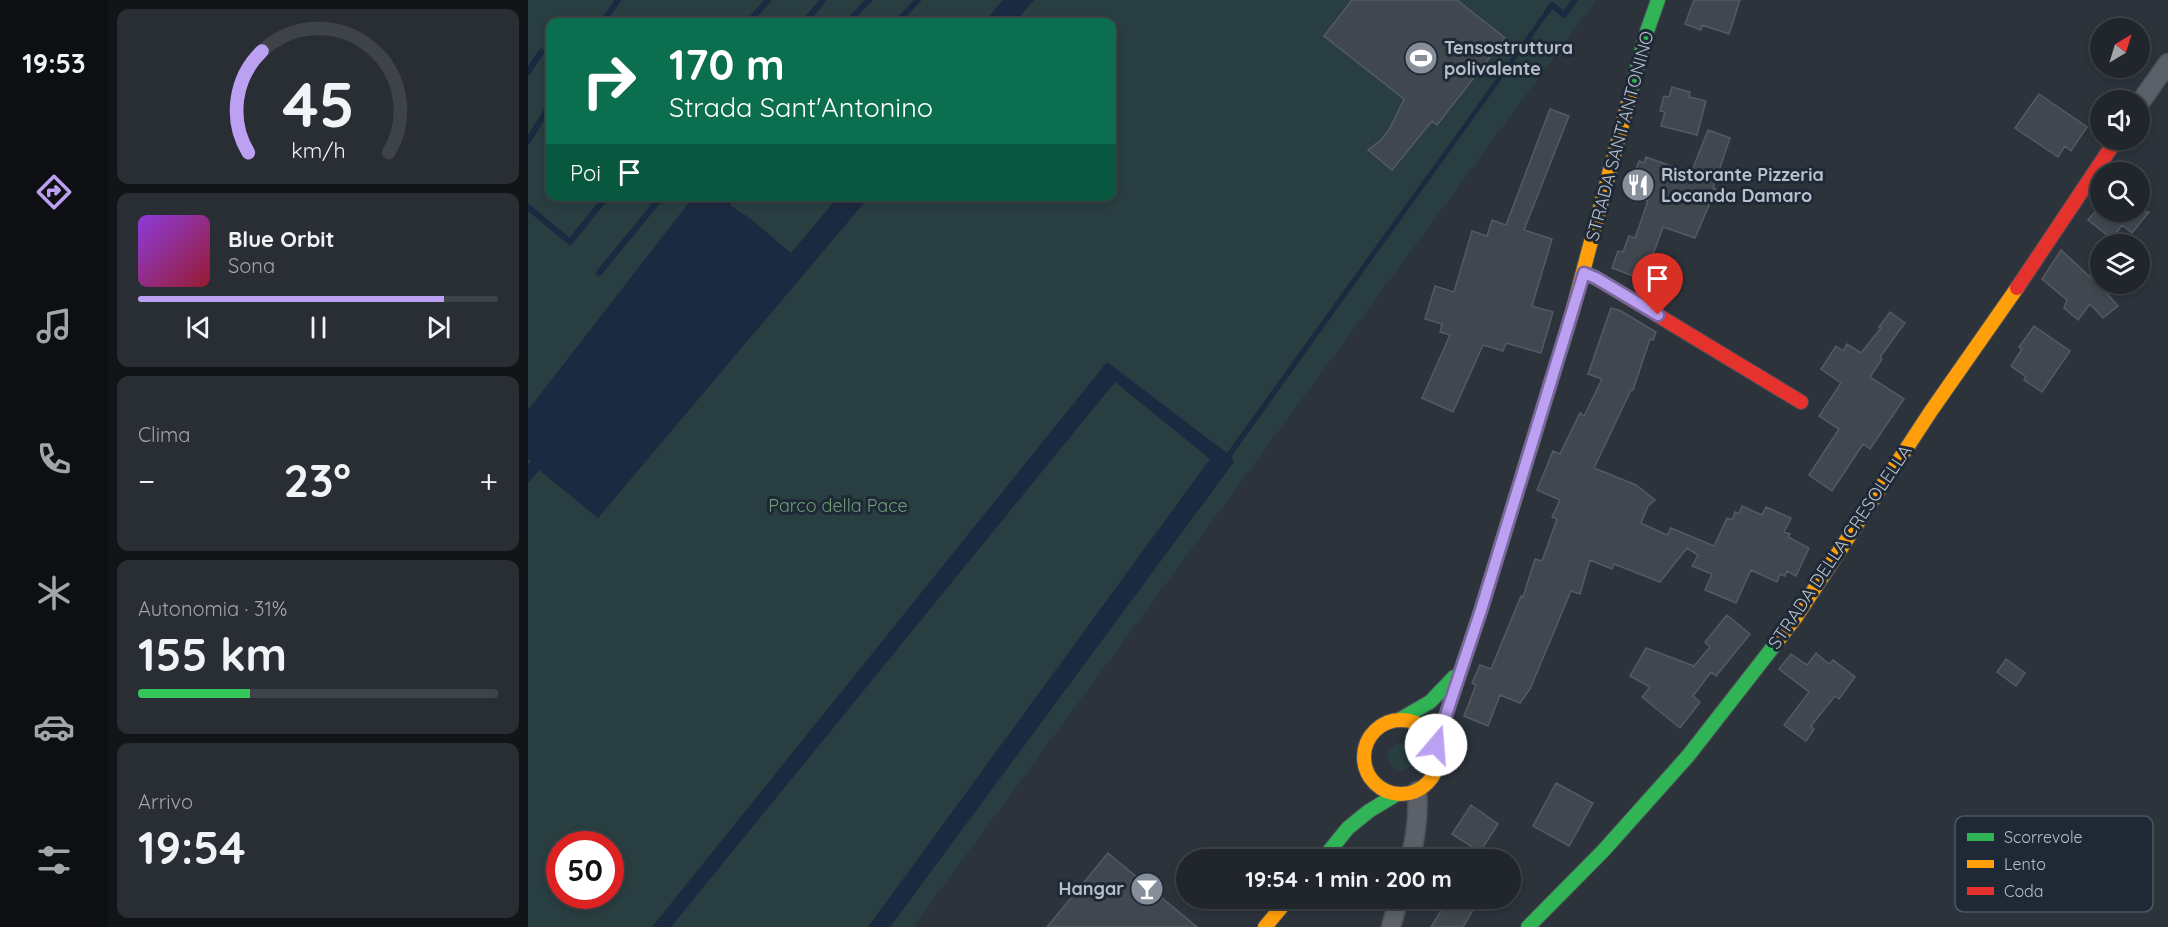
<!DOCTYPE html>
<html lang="it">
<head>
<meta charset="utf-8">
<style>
  body { margin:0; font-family:Quicksand,sans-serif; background:#292e34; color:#f1f3f6; height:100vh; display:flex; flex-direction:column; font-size:22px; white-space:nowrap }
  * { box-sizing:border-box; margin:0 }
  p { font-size:20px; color:#a2a5a9 }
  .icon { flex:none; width:33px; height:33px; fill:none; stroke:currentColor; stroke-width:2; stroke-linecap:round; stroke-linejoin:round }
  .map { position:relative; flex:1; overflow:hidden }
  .panel { display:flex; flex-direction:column; gap:9px; padding:9px; background:#121518; width:420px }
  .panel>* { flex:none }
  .banner { position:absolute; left:18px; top:18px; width:570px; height:183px; border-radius:12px; box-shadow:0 3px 9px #0003,0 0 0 2px #3e4348; background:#0b6e4f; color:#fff; overflow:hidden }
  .needle { width:39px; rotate:38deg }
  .fabs { position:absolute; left:1562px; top:18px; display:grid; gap:12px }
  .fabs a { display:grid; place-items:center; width:60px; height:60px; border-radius:50%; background:#21262c; box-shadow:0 3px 9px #0003,0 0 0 2px #3e4348; font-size:30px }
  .speed { position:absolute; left:18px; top:831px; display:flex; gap:12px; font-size:30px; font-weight:700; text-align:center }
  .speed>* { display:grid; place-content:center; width:78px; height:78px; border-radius:50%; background:#21262c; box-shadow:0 3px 9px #0003,0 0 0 2px #3e4348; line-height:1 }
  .speed .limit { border:9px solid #d22; background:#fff; color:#111 }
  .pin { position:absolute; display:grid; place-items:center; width:51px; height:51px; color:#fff; margin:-62px -26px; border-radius:50% 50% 50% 0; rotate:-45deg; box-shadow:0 0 6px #0007 }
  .pin .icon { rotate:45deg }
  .me { position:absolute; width:66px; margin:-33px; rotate:18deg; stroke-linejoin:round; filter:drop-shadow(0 0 4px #0008) }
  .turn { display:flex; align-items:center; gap:21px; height:126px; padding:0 24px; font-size:27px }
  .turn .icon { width:78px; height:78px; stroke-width:2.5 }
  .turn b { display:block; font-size:42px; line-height:51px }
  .then { display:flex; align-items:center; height:57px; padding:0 24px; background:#0003; gap:12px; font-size:22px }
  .big { font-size:45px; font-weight:700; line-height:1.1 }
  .panel .card { flex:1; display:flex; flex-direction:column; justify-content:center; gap:9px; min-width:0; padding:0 21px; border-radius:12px; background:#292e34 }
  .panel .dial { align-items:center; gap:0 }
  .dial svg { height:156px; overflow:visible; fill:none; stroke:#3e4348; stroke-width:7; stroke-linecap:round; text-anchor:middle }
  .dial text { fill:#f1f3f6; stroke:none }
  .song { display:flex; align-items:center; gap:18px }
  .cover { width:72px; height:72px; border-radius:9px; background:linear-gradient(135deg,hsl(270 70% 55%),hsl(350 70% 35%)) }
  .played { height:6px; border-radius:3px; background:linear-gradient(90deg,#bca0f2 85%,#3e4348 85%) }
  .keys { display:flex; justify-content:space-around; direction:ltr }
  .heat { display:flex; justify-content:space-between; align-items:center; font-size:33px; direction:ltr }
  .charge { height:9px; border-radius:4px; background:linear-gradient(90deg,#34c759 31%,#3e4348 0) }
  .trip { position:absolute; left:648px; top:849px; width:345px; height:60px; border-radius:30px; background:#21262c; box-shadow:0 3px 9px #0003,0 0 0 2px #3e4348; font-weight:700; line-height:60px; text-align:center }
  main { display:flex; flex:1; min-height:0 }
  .tab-bar { display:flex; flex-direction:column; width:108px; justify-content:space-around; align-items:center; background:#0d0f12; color:#a2a5a9 }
  .tab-bar .icon { width:42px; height:42px }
  .tab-bar .current { color:#bca0f2 }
  .tab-bar b { font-size:27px; color:#f1f3f6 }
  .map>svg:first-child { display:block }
  .green { fill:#293e41; fill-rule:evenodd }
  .water { fill:#1b2a40 }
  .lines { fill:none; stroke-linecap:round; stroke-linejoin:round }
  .stream { stroke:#1b2a40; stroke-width:6 }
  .building { fill:#41474f; stroke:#545a63; stroke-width:1.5 }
  .street-casing { stroke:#4a4f58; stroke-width:21 }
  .fast-casing { stroke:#4a4f58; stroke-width:16 }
  .slow-casing { stroke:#4a4f58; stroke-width:16 }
  .jam-casing { stroke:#4a4f58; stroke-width:16 }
  .street { stroke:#5c6169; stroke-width:18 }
  .fast { stroke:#30b455; stroke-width:14 }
  .slow { stroke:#ff9f0a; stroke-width:14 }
  .jam { stroke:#e5322d; stroke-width:14 }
  .route-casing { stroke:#7a689d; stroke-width:15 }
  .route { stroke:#bca0f2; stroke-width:10 }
  .labels { text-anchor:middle; stroke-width:6; stroke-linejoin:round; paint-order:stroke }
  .poi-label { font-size:18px; font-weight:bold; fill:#b7bfcb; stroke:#1f2936; text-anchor:start }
  .street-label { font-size:18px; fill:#b7bfcb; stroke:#1f2936 }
  .park-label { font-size:18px; fill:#6e9c79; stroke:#1f2936 }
  .key { fill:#1f2936; stroke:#4d5663; stroke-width:1.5 }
  .key-label { font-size:16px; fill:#b7bfcb }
</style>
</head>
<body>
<main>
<nav class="tab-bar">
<b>19:53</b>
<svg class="icon current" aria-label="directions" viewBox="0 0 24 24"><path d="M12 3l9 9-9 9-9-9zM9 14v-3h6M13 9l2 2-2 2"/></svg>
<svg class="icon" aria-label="music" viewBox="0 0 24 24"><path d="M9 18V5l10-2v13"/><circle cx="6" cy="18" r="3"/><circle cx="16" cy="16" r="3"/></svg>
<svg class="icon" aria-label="phone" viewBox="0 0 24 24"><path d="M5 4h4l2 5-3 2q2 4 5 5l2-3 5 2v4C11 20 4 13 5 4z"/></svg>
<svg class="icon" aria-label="climate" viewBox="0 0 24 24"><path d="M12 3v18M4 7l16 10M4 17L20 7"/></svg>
<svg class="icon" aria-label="car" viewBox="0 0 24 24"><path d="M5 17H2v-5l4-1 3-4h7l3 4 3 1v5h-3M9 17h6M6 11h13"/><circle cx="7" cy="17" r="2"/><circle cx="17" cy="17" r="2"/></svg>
<svg class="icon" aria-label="filters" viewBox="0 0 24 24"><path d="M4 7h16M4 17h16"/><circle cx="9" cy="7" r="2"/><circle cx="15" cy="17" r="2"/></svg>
</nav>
<section class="panel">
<div class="card dial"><svg viewBox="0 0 100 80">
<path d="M14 69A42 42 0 1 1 86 69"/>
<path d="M14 69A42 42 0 0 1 21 17" stroke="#bca0f2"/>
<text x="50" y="56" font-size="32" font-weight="700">45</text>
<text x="50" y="72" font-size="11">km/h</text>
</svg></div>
<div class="card">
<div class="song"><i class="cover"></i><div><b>Blue Orbit</b><p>Sona</p></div></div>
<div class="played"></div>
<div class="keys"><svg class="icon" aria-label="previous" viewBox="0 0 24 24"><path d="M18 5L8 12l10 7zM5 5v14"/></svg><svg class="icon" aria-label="pause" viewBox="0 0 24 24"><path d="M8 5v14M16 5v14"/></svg><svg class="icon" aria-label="next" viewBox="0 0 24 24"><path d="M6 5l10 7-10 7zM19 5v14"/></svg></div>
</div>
<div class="card"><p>Clima</p>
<div class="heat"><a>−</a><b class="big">23°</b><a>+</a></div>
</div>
<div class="card"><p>Autonomia · 31%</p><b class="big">155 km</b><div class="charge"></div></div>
<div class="card"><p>Arrivo</p><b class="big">19:54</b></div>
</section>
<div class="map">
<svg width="1640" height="927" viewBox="0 0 1640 927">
  <rect width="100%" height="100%" fill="#2c333b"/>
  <!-- green -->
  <path class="green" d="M0,0H1068L385,927H0ZM22,22H584V196H22ZM32,844H82V896H32Z
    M860 757a13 13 0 1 1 26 0a13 13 0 1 1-26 0Z"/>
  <!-- water -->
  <path class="water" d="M475,0H506L487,22H456Z
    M1017,11L1021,13L703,457L706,462L362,927H340L682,459L587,382L143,927H124L579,362L699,453Z
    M166,196C205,196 234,230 263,253L310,197H341L70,518L11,470L0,483V465L3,461L0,459V410Z"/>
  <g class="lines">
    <!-- stream -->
    <path class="stream" d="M1019,12L1024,5L1036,15L1047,0
      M75,22L90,0
      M221,22L240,0
      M277,22L295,0
      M320,22L341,0
      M369,22L390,0
      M0,72L13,52
      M0,141L22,105
      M199,204L206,196
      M0,207L42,242L79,196
      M71,273L134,196"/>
  </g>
  <!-- building -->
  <path class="building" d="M824,0H929L977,38L909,125L904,121L864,170L840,150L854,139L862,128L876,99L796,36Z
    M1166,0H1212L1201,34L1174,25L1173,30L1157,24Z
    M1144,87L1162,92L1161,97L1178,101L1169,135L1133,126L1137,112L1132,111L1136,96L1141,97Z
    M1511,94L1559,127L1543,151L1537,146L1530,157L1487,128Z
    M1022,109L1041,116L996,230L1024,239L1004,306L1025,312L1013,353L978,343L975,351L955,345L925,412L894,398L922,335L912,332L914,324L897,319L907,286L926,292L944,231L959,236L964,220L978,225Z
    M1180,130L1202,138L1185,188L1188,189L1167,238L1135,227L1116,280L1084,268L1090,251L1095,252L1101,236L1107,238L1120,201L1099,193L1111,161L1116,163L1118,157L1163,173Z
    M1567,212H1621L1604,233L1594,225L1584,239L1560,220Z
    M1533,250L1575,289L1590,306L1575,318L1562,304L1550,320L1536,308L1539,300L1514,279Z
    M1083,308L1093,311L1128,332L1125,340L1122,339L1105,390H1103L1066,468L1108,485L1127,500L1120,506L1113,523L1139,535L1143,528L1186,546L1199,518L1204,520L1207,512L1211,514L1214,506L1234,515L1238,507L1263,518L1256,532L1262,534L1260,537L1281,548L1268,576L1259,571L1257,576L1252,574L1249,582L1223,570L1208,603L1177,590L1184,574L1164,566L1170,555L1159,548L1132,582L1086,564L1084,569L1062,560L1052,594L1043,591L1002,689L992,703L972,695L960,726L936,716L948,685L944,683L952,665L963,669L993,596L995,597L1007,559L1014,561L1029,519L1024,517L1032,500L1009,490L1025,451L1032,454L1052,413L1056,416L1074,379L1060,374Z
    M1362,312L1377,323L1352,357L1354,359L1342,377L1376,399L1342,449L1335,444L1304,491L1281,475L1311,429L1291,416L1313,383L1293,369L1308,346L1315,351L1319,344L1333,353L1353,328L1351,327Z
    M1506,326L1542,351L1514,392L1496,380L1498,377L1483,366L1494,349L1491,347Z
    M1199,615L1222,634L1188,676L1183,672L1165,696L1172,702L1152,728L1114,697L1122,687L1102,676L1118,648L1166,666L1182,647L1177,642Z
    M1288,653L1301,664L1305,660L1327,677L1311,699L1307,696L1283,726L1286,729L1278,741L1256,725L1281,692L1251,669L1263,654L1279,665Z
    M1478,659L1497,673L1488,686L1469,672Z
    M1028,783L1065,803L1041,846L1005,826Z
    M943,805L970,824L952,852L924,834Z
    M580,853L669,927H519Z
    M921,898H952L935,927H903Z"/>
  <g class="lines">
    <!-- street casing -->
    <g class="street-casing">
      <path id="street" d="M1611,104L1640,63
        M882,860C888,836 891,815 889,791
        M863,927L871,898"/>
    </g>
    <!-- fast casing -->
    <g class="fast-casing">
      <path id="fast" d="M1102,95L1118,34L1130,0
        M871,720L902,702L926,677
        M908,745L953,610L1044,313
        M794,860L820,828L841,811L869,794
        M1000,927L1076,850L1160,756L1252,638"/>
    </g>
    <!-- slow casing -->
    <g class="slow-casing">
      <path id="slow" d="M1044,313L1102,95
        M1252,638L1268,617L1403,411L1489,288
        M836 757a37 37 0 1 1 74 0a37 37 0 1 1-74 0Z
        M737,927L761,898"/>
    </g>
    <!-- jam casing -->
    <g class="jam-casing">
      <path id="jam" d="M1056,273L1068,278L1273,402
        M1489,288L1588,140"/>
    </g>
    <!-- street -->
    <use href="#street" class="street"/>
    <!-- fast -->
    <use href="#fast" class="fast"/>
    <!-- slow -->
    <use href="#slow" class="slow"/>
    <!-- jam -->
    <use href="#jam" class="jam"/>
  </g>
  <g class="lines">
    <!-- route casing -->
    <g class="route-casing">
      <path id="route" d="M908,745L953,610L1056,273L1068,278L1130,315"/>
    </g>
    <!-- route -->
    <use href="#route" class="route"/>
  </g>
  <!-- icons -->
  <defs>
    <g id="stadium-disc" transform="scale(1.725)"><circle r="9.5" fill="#868e99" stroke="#1f2936"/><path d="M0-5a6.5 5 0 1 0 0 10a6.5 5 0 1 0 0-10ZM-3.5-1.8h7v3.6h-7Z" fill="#fff"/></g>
    <g id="restaurant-disc" transform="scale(1.725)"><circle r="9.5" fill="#868e99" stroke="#1f2936"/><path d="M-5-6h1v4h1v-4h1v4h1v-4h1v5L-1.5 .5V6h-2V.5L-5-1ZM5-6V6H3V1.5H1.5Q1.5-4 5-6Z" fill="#fff"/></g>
    <g id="bar-disc" transform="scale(1.725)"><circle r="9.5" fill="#868e99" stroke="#1f2936"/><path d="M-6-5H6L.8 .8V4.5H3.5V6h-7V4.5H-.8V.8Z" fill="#fff"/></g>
  </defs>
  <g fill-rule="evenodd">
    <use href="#stadium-disc" x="893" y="58"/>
    <use href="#restaurant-disc" x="1110" y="185"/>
    <use href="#bar-disc" x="619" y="889"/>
  </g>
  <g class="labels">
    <!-- poi labels -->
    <g class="poi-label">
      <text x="916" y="54">Tensostruttura<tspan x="916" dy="21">polivalente</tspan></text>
      <text x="1133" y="181">Ristorante Pizzeria<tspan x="1133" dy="21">Locanda Damaro</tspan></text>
      <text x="596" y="895" text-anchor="end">Hangar</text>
    </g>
    <!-- street labels -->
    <g class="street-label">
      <text transform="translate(1092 136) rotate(-75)" y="6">STRADA SANT'ANTONINO</text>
      <text transform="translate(1312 547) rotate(-56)" y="6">STRADA DELLA CRESOLELLA</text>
    </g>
    <!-- park labels -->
    <g class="park-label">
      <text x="310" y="512">Parco della Pace</text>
    </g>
  </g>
  <!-- legend -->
  <rect x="1427" y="816" width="198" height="96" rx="9" class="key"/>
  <rect x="1439" y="833" width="27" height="8" fill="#30b455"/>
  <rect x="1439" y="860" width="27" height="8" fill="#ff9f0a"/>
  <rect x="1439" y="887" width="27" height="8" fill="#e5322d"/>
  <g class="key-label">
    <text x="1476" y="843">Scorrevole</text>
    <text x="1476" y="870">Lento</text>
    <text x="1476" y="897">Coda</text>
  </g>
</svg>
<div class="fabs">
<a><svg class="needle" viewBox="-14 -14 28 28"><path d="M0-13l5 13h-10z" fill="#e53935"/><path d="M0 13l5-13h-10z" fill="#a2a5a9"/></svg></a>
<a><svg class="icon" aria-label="sound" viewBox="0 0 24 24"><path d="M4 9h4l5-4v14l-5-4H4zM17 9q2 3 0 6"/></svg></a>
<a><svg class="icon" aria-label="search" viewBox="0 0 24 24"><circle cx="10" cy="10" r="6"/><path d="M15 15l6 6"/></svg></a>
<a><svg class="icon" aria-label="layers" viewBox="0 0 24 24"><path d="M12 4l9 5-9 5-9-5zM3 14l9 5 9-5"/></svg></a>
</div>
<div class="speed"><div class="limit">50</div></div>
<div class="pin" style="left:1130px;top:315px;background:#d93025"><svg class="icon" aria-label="arrive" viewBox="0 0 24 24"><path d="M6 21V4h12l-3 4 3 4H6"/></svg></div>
<svg class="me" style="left:908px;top:745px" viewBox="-20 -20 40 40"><circle r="19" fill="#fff"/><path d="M0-13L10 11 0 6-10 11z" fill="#bca0f2"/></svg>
<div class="trip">19:54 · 1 min · 200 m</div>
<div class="banner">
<div class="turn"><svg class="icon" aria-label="right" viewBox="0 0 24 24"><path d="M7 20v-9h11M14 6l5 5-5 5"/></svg><div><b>170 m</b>Strada Sant'Antonino</div></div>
<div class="then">Poi<svg class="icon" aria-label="arrive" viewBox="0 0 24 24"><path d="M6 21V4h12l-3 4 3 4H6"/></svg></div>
</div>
</div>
</main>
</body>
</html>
